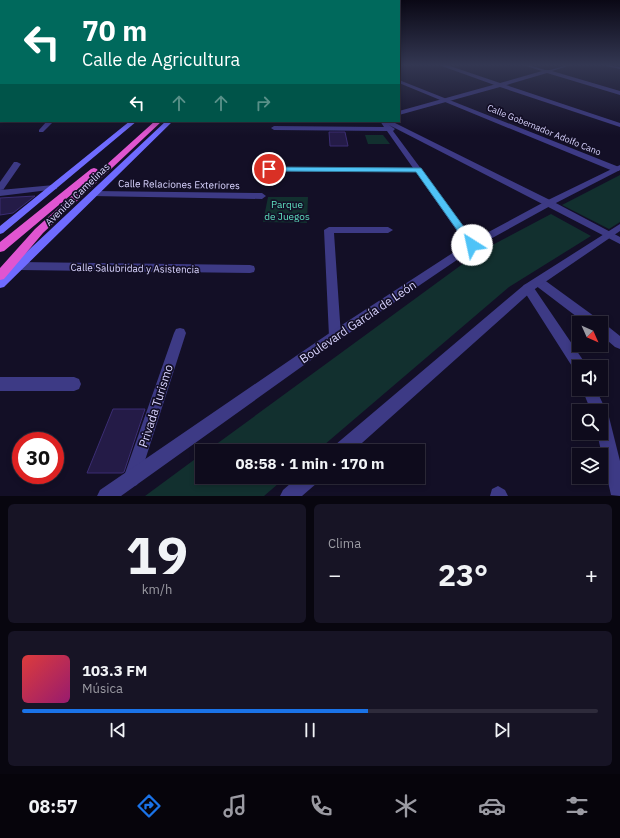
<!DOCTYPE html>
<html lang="es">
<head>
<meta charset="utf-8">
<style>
  body { margin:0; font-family:"IBM Plex Sans",sans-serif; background:#171425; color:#f1f3f6; height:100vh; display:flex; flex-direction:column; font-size:15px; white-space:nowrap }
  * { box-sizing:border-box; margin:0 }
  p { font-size:13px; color:#9b9ba3 }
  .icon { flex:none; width:22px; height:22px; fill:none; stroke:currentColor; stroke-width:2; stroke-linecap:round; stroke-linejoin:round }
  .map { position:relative; height:496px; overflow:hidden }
  .details { display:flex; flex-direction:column; gap:8px; padding:8px; background:#08060f; flex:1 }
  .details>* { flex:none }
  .banner { position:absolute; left:0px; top:0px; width:400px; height:122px; box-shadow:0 2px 6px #0003,0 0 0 1px #2e2b3b; background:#00695c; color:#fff; overflow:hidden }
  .needle { width:26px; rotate:135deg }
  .buttons { position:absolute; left:572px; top:316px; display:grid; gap:8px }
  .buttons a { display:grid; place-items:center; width:36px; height:36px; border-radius:0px; background:#0e0b1c; box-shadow:0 2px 6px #0003,0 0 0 1px #2e2b3b; font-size:20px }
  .speed { position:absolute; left:12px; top:432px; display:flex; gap:8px; font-size:20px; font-weight:700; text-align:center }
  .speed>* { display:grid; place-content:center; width:52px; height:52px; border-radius:50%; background:#0e0b1c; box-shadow:0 2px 6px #0003,0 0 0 1px #2e2b3b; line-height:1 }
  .speed .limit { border:6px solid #d22; background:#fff; color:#111 }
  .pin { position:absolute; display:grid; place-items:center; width:34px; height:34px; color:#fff; margin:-17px; border:2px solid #fff; border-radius:50%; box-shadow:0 1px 4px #0007 }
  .me { position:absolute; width:44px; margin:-22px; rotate:325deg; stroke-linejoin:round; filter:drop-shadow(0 0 3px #0008) }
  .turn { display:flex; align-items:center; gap:14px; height:84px; padding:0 16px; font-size:18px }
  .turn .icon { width:52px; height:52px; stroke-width:2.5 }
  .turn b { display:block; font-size:28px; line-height:34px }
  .lanes { display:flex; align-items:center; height:38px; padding:0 16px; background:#0003; justify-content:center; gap:20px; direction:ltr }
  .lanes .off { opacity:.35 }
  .big { font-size:30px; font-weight:700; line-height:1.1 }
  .details .card { flex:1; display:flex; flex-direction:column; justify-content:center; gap:6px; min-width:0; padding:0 14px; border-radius:6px; background:#171425 }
  .details .dial { align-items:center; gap:0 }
  .dial b { font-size:52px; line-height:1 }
  .song { display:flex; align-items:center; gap:12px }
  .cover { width:48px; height:48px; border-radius:6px; background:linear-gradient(135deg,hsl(0 70% 55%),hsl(320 70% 35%)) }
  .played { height:4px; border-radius:2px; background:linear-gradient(90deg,#1a73e8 60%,#2e2b3b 60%) }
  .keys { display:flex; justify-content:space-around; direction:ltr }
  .heat { display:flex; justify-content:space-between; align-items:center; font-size:22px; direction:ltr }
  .details .tiles { flex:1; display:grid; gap:8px; grid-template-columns:1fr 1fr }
  .card:last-child { grid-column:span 2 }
  .trip { position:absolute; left:195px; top:444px; width:230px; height:40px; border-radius:0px; background:#0e0b1c; box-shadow:0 2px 6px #0003,0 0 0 1px #2e2b3b; font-weight:700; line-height:40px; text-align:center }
  .menu { display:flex; height:64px; justify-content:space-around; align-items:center; background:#06040b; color:#9b9ba3 }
  .menu .icon { width:28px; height:28px }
  .menu .on { color:#1a73e8 }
  .menu b { font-size:18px; color:#f1f3f6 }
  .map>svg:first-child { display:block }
  .green { fill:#12302f }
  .building { fill:#241b47; stroke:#3b2d73 }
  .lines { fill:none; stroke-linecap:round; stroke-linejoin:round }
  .minor { fill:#3d3a85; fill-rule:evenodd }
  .tertiary { fill:#3d3a85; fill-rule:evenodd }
  .secondary { fill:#6f6bff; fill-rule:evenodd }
  .trunk { fill:#e055d1; fill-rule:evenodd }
  .route { fill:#4fc3f7; stroke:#337fa1 }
  .labels { text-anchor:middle; stroke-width:3.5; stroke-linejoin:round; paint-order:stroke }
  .far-street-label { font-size:9px; fill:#d9d4ff; stroke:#130f26 }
  .street-label { font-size:10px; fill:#d9d4ff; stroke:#130f26 }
  .park-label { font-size:10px; fill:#5fe0c0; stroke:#130f26 }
  .near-street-label { font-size:12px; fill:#d9d4ff; stroke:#130f26 }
</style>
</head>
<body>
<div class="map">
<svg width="620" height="496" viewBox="0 0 620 496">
  <rect width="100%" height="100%" fill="#130f26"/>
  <!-- green -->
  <path class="green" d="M365,135H383L390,144H368Z
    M620,175V222L609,229L562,205Z
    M268,197H308L307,223L263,222Z
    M551,214L591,236L509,287L317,451H207L479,252Z
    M202,454V477H286L264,496H145Z"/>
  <!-- building -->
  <path class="building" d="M329,132H345L348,146H330Z
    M35,196L13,213L0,215V198Z
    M113,409H145L124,472L122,473H87Z"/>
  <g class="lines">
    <!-- minor -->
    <path class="minor" d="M439,65H447L500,83L542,71L523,65C531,65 538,68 545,70C553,71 563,65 571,65L552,71L620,91V95L547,73L500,87Z
      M606,65L620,67V69L606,66Z
      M399,80L619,167L620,169L619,171H613L399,83Z
      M0,112H1V116H0Z
      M47,121H54L43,132H39V130Z
      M380,121H391L552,201L620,237V244L389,125L395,129L393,131L476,243L477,245L476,247H468L416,172L269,171L265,169L269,167L413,168L387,131L274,130L271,128L274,126L384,127Z
      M14,162H17L21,164L3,190H0V182Z
      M54,185H57V189L0,196V190Z
      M95,191L262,193L266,196L262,199L92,196L91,194L92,192Z
      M329,227H388L393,230L388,233H334L341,336L339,340L335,341L331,340L329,336L324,230Z
      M19,262L250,265L254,266L255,269L254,272L250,273L19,270L15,269L14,266L15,263Z
      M539,278L543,279L598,319L600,323H585L535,285L533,282L535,279Z
      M528,284L532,285L585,363L587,367H579V373L575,371L524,291L522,288L524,285Z
      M601,323L605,324L620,336V349L615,347L601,335Z
      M180,328L184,329L186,333L139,479L137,485L131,487L125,485L123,479L174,333L176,329Z
      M0,377H74L79,379L81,384L79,389L74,391H0Z
      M582,389H596L609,417L620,461V496L611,495L597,433H601V411H591Z
      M498,486L505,490L508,496H490L492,489Z"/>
    <!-- tertiary -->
    <path class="tertiary" d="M500,83L620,123V127L500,87L399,115V111Z
      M620,165V170L552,205L476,247L339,340L121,496H97L100,490L331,332L468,243L546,201Z
      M620,224V231L532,291L353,451H333L335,445L524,285Z
      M298,477H319L317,483L302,496H280L283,490Z"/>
    <!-- secondary -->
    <path class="secondary" d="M130,121H137L3,233L0,234V226Z
      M166,121H173L4,287L0,288V277Z"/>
    <!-- trunk -->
    <path class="trunk" d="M155,121H162L43,233L4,279L0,280V268L35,229Z
      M94,168L97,169L98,171L97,173L4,251L0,252V242L91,169Z"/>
  </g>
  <!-- sky -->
  <linearGradient id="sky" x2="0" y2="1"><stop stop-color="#0a0815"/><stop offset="0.48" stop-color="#333752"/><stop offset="1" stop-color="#333752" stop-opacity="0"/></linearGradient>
  <rect width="620" height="135" fill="url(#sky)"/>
  <!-- route -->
  <path class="route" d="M269,167L421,168L477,245L476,247H469L416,172L267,171L266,169Z"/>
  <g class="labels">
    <!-- far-street labels -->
    <g class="far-street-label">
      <text transform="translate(544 130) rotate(22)" y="3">Calle Gobernador Adolfo Cano</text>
    </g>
    <!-- street labels -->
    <g class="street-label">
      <text transform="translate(179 184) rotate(1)" y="4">Calle Relaciones Exteriores</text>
      <text transform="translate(77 194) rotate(-44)" y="4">Avenida Camelinas</text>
      <text transform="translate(135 268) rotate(1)" y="4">Calle Salubridad y Asistencia</text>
    </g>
    <!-- park labels -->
    <g class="park-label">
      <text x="287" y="208">Parque<tspan x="287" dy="12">de Juegos</tspan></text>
    </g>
    <!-- near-street labels -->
    <g class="near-street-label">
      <text transform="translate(358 322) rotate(-34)" y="4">Boulevard García de León</text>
      <text transform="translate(156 406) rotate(-72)" y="4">Privada Turismo</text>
    </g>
  </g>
</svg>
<div class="buttons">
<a><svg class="needle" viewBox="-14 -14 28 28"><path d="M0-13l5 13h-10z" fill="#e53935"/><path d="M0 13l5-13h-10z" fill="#9b9ba3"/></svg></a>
<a><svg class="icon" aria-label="sound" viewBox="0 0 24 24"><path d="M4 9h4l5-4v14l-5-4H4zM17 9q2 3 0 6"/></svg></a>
<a><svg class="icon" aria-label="search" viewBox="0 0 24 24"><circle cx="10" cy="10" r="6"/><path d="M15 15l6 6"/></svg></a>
<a><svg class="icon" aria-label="layers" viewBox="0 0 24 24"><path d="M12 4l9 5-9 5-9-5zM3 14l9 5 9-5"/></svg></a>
</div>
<div class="speed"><div class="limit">30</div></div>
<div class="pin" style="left:269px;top:169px;background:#d93025"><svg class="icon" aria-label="arrive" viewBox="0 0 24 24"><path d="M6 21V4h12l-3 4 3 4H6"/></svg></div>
<svg class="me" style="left:472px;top:245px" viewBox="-20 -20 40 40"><circle r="19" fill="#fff"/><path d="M0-13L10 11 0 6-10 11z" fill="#4fc3f7"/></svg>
<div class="trip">08:58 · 1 min · 170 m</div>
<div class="banner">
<div class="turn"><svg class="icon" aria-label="left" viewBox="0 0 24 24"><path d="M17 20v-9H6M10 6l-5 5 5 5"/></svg><div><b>70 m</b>Calle de Agricultura</div></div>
<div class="lanes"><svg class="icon" aria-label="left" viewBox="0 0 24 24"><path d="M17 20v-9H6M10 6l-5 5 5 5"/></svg><svg class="icon off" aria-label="ahead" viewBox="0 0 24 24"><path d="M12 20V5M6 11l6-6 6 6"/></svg><svg class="icon off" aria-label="ahead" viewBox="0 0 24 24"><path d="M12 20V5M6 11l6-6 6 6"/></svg><svg class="icon off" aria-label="right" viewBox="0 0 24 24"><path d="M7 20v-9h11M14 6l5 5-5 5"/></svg></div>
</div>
</div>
<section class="details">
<div class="tiles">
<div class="card dial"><b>19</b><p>km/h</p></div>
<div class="card"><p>Clima</p>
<div class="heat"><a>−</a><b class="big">23°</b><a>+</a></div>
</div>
<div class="card">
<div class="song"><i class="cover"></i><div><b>103.3 FM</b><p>Música</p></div></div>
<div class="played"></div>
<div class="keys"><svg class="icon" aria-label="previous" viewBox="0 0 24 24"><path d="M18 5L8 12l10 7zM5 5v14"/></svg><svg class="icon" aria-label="pause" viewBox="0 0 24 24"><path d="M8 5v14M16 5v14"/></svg><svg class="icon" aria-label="next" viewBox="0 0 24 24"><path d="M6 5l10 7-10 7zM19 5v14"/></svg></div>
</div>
</div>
</section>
<nav class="menu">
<b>08:57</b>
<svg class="icon on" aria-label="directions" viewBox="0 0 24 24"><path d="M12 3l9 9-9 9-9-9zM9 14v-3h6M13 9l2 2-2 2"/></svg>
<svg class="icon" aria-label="music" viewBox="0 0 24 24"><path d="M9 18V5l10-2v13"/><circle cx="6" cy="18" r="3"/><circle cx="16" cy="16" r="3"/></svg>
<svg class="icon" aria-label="phone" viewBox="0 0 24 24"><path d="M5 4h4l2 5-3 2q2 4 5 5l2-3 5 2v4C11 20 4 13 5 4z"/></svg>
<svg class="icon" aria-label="climate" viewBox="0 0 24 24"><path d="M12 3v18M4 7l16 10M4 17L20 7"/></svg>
<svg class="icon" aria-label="car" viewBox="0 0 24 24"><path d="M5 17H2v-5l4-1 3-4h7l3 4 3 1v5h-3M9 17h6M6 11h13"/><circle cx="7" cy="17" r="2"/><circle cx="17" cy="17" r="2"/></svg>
<svg class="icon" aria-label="filters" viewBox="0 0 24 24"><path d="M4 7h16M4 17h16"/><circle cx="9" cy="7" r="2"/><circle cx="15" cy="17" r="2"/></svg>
</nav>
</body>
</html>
